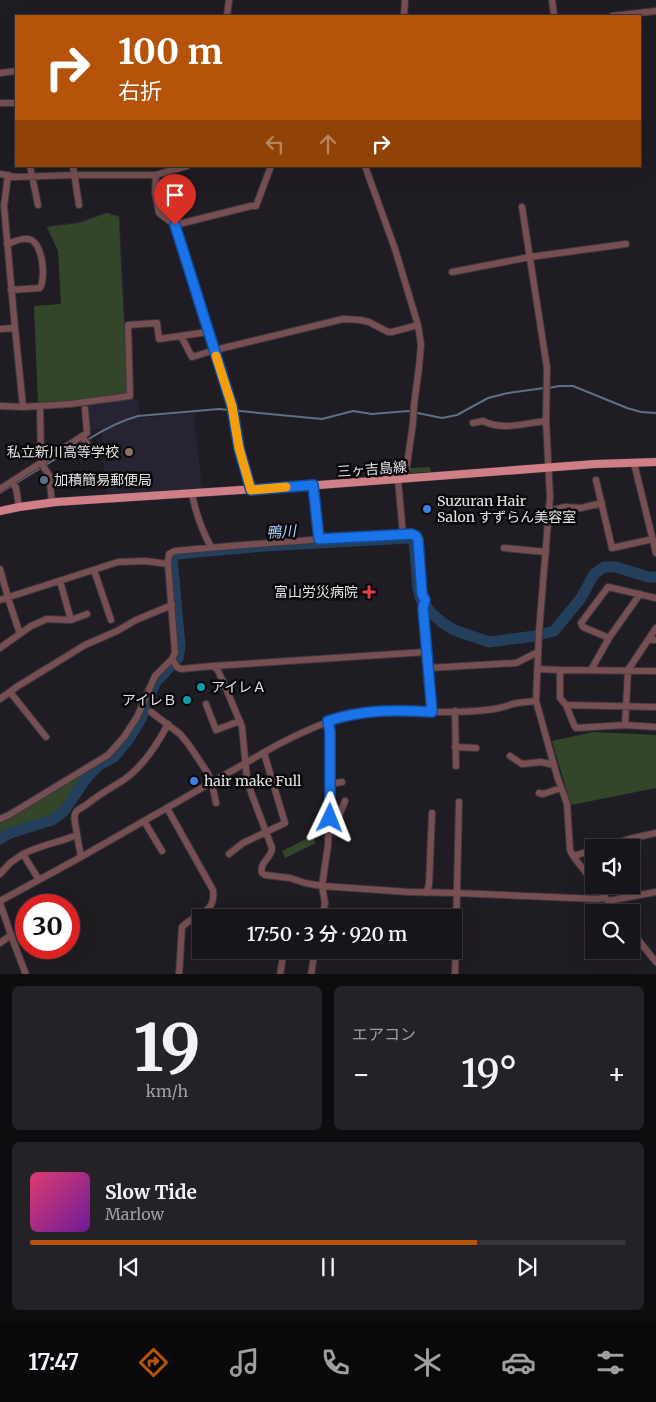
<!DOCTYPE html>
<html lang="ja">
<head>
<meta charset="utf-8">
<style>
  body { margin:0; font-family:Merriweather,"Noto Sans JP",serif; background:#252227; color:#f1f3f6; height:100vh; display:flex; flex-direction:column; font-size:19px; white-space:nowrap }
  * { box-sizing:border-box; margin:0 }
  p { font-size:16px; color:#9f9fa2 }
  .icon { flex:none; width:28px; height:28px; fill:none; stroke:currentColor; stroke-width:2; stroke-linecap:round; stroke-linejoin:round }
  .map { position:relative; height:974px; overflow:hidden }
  .details { display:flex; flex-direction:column; gap:12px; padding:12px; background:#0d0c0e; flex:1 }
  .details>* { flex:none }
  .top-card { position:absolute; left:15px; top:15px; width:626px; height:152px; border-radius:0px; box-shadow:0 5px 20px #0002,0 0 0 1px #363439; background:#b45309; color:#fff; overflow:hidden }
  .fabs { position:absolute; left:585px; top:839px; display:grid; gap:10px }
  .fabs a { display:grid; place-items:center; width:55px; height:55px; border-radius:0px; background:#18151a; box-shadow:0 5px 20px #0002,0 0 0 1px #363439; font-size:25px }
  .speed { position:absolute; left:15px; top:894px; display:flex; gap:10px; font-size:25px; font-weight:700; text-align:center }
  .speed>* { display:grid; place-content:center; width:65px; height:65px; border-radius:50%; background:#18151a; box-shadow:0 5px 20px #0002,0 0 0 1px #363439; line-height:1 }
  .speed .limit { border:8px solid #d22; background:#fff; color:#111 }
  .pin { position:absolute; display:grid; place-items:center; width:42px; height:42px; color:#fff; margin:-51px -21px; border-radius:50% 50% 50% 0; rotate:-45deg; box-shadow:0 0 5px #0007 }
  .pin .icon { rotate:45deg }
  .me { position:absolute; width:55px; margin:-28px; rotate:2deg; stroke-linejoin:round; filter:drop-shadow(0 0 4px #0008) }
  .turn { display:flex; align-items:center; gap:18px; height:105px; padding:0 20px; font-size:22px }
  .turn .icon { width:65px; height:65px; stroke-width:2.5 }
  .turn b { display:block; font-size:35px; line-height:42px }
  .lanes { display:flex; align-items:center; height:48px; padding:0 20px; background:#0003; justify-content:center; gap:25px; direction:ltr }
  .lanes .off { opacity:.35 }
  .big { font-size:38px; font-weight:600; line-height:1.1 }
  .details .card { flex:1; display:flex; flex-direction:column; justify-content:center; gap:8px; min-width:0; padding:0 18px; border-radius:8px; background:#252227 }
  .details .dial { align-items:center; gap:0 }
  .dial b { font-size:65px; line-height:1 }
  .song { display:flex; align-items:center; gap:15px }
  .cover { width:60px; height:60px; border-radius:8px; background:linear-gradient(135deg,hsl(340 70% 55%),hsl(280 70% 35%)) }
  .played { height:5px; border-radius:2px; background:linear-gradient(90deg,#b45309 75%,#363439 75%) }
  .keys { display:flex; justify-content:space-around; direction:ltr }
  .heat { display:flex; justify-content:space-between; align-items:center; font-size:28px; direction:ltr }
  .details .tiles { flex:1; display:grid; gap:12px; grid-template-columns:1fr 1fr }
  .card:last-child { grid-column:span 2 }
  .trip { position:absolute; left:192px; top:909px; width:270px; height:50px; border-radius:0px; background:#18151a; box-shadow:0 5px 20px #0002,0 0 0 1px #363439; font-weight:600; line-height:50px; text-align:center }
  .dock { display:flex; height:80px; justify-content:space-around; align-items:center; background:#0a080a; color:#9f9fa2 }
  .dock .icon { width:35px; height:35px }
  .dock .selected { color:#b45309 }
  .dock b { font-size:22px; color:#f1f3f6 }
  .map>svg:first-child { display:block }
  .education { fill:#262333 }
  .green { fill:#33462a }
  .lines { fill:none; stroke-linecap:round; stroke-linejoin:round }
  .stream { stroke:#5e7085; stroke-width:2 }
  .river { stroke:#243f5c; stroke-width:11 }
  .minor-casing { stroke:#3c383e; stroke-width:8 }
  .major-casing { stroke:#3c383e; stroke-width:9 }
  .minor { stroke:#774f52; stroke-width:6 }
  .major { stroke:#d17f86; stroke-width:8 }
  .route-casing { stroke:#114b97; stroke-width:12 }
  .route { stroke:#1a73e8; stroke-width:9 }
  .slow { stroke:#f59e0b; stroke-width:9 }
  .education-dot { fill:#8d6e63; stroke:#09080a; stroke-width:2 }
  .service-dot { fill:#5c6f8a; stroke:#09080a; stroke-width:2 }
  .shop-dot { fill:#3f7fe0; stroke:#09080a; stroke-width:2 }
  .health-dot { fill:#e0444e; stroke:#09080a; stroke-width:2 }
  .culture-dot { fill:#0f9aa8; stroke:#09080a; stroke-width:2 }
  .labels { text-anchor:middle; stroke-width:5; stroke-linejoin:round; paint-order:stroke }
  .poi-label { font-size:14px; fill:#e5e2e6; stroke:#09080a; text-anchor:start }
  .street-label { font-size:14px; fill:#e5e2e6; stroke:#09080a }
  .water-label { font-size:15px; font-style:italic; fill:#acd2fd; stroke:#09080a }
</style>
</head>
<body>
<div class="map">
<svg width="656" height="975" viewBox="0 0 656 975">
  <rect width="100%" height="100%" fill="#201c23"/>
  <!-- education -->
  <path class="education" d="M107,212L120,216L129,399H138L140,418L194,413L202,488L106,494L101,428L89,432L85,400L38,404L34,306L61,304L58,251L46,226L79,221Z"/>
  <!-- green -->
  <path class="green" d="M107,213L119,217L121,267L128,394L68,401L38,402L34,306L61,304L58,251L47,227L79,223Z
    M430,467L431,472L409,473L410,468Z
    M593,732L656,735V788L571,805L552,741Z
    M84,774C76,785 63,812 52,817C35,825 15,824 0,834V821L10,819L48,794Z
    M312,836L316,843L285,858L282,851Z"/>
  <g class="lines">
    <!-- stream -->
    <path class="stream" d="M549,388L559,386H573L627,408L641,412L656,413
      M87,440C103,430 120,421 138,416L219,409L322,419L353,411L372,414L408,411L442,418L457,415L488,398L508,393L544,388
      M0,493L83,442"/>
    <!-- river -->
    <path class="river" d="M0,839L10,833L52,820L64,811L88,776L98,766L114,757L128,740L141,719L155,683L178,658L180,646L172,557L176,554L264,546L409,538L414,540L418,589L421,600L432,614L443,623L454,630L489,642L535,636L554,631L581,598L594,574L604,567H616L648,577H656"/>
    <!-- minor casing -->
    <g class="minor-casing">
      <path id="minor" d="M552,0L554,16
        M227,16L229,0
        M404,16L405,0
        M612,16L656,11
        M0,73L16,71
        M0,103H16
        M30,166L38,205
        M73,166L79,205
        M365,166L395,249L418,325L421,345L419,367L414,405L413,423L405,479
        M0,174L15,177L75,175H156L187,166
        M8,175L4,206L15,328
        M156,175L155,193L159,213L175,225L232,406L239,447L251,490
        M522,207L547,368L546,421L550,497L539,632L536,701L557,776L567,804L570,850L573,856L594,883
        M175,225L251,206H256L271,166
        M7,244C13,242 21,238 27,239C43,239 46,278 40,288L11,290
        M452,272L530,257L626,244
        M0,329L15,328L23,407L0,406
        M181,336L192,357L215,350L343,319L360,320L369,322L388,332H392L418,325
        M40,406L41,463L49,475L52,503
        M23,407L70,404L130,396L128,325L157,323L159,339L208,332
        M473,423L483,421C502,431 526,423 546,421
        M82,436L88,445
        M634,463L656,553
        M596,480L612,548L653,539
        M12,482L16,488L19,507
        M313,485L319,539
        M0,489L87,433L85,409
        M192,494C196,514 201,529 211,547
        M549,511L565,507L581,508L602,503
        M403,535C327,538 251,544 175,551L169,554L168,564L175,653L172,659L177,667L181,669L213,666L217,669L223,681L242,727L247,779L252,795L272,848C272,858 259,862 262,873L265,875L290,878L305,883L322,886L409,892L457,893L597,899L605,898
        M504,548L546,552
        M0,569L8,598L20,634
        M94,570L111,620
        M0,600L118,562L145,561L168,564
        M71,620L87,614
        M609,638L583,627L581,623L608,587L656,598
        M648,640L656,628
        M0,648L31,626L47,619L71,620L60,581
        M426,652L432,711
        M213,666L426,652L423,608L425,600L422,594L418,540L416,536L412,534L403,535L398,479
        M428,668L516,663L538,652
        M537,669L560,670V698L566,705L656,707
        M560,670L656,671
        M591,670L609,638L640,594
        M10,692L46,737
        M0,699L18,686L85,645L117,631L136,620L172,605
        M206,704L216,730L240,721
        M566,705L574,725L576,728L625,725L656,727
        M455,711L456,766
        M151,712L180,734L189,745L207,772L212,783L216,803
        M625,725L628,670L648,640H656
        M455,747L476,748
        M510,756L522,764L541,762L554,765
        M330,784L342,782
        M539,793L543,794L561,788
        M167,808L213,890C216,915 196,912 182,927L179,975
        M0,819L9,815L108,755L124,737L137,717L155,676L172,659
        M144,821L162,851
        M330,831L338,818L345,801
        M77,835C77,829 72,817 76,812C78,809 83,807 86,805C97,796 109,789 122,781C142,768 157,745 168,724
        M601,848L629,839L656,833
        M229,854L243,843L285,823L264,753
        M573,856L594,850
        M81,857L277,745C310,728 339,715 377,710C398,708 420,712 442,712C460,712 480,712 499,708C505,707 511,704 517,703C523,702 529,702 536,701
        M0,874L10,863L23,854L39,880
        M595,885L617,912
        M426,893L429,885L432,813
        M0,901L81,857L77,835C60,842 41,845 23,854
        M608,901L656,892
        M0,903L11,935
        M322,918L325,903L322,886L328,845L330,802V733L328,721
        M631,931L656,962
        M0,943L11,935L26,975
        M280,975L284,950
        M311,975L315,950
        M455,975L459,802"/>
    </g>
    <!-- major casing -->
    <g class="major-casing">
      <path id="major" d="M0,511L19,507L56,502L319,485L595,464L656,462"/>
    </g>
    <!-- minor -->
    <use href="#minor" class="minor"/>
    <!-- major -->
    <use href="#major" class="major"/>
  </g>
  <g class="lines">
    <!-- route casing -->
    <g class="route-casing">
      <path id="route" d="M175,225L232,406L239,448L251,490L313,485L319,539L412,534L416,536L418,540L422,594L425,600L423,608L432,712C394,710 364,709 328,721L330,732V818"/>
    </g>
    <!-- route -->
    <use href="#route" class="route"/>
    <!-- slow -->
    <path class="slow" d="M216,356L232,406L239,448L251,490L286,487"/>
  </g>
  <!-- markers -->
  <circle class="education-dot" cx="129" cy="452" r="5"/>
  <circle class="service-dot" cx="44" cy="480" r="5"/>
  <g class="shop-dot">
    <circle cx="427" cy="509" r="5"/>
    <circle cx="194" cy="781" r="5"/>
  </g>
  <path class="health-dot" d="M366.5 584.5h5v5h5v5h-5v5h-5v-5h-5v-5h5z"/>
  <g class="culture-dot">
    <circle cx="201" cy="687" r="5"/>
    <circle cx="187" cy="700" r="5"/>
  </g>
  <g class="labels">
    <!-- poi labels -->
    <g class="poi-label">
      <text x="119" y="457" text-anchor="end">私立新川高等学校</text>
      <text x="54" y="485">加積簡易郵便局</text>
      <text x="437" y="506">Suzuran Hair<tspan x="437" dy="16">Salon すずらん美容室</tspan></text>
      <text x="358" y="597" text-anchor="end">富山労災病院</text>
      <text x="211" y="692">アイレＡ</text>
      <text x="177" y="705" text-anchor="end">アイレＢ</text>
      <text x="204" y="786">hair make Full</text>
    </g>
    <!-- street labels -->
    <g class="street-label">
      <text transform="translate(372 469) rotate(-4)" y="5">三ヶ吉島線</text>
    </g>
    <!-- water labels -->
    <g class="water-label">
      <text transform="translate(281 532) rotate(-4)" y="5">鴨川</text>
    </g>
  </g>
</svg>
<div class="fabs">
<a><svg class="icon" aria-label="sound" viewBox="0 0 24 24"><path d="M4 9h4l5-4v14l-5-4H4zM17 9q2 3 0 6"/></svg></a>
<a><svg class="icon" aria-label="search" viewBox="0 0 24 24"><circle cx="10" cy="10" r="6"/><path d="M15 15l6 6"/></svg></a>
</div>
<div class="speed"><div class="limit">30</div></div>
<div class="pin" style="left:175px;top:225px;background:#d93025"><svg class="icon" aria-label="arrive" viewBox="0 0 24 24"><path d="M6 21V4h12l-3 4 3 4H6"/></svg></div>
<svg class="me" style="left:330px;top:818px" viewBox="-20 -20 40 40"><path d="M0-17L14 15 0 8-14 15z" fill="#1a73e8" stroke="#fff" stroke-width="4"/></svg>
<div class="trip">17:50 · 3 分 · 920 m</div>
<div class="top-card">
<div class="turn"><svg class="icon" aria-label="right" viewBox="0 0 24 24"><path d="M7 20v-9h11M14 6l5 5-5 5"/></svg><div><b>100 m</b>右折</div></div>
<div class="lanes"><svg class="icon off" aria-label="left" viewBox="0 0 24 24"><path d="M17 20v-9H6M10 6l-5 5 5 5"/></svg><svg class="icon off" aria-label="ahead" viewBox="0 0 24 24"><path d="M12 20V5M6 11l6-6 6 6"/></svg><svg class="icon" aria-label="right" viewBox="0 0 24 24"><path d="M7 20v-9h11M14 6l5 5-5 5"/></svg></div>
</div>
</div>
<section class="details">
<div class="tiles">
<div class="card dial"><b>19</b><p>km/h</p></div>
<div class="card"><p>エアコン</p>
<div class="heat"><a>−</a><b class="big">19°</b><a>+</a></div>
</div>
<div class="card">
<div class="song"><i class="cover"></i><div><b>Slow Tide</b><p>Marlow</p></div></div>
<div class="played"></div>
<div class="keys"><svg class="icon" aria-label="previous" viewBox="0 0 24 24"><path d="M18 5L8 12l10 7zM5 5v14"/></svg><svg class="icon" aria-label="pause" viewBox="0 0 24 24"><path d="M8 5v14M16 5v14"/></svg><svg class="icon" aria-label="next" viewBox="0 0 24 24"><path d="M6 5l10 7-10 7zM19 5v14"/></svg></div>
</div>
</div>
</section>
<nav class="dock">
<b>17:47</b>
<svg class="icon selected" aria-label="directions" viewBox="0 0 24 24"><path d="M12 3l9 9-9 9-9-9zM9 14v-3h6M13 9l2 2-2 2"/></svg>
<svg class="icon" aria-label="music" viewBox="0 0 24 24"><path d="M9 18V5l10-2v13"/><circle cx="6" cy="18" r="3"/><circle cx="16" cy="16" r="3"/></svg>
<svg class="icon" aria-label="phone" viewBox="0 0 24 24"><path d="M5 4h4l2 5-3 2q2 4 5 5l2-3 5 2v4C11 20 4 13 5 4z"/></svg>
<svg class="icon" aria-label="climate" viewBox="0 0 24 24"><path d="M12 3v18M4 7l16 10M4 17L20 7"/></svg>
<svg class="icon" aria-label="car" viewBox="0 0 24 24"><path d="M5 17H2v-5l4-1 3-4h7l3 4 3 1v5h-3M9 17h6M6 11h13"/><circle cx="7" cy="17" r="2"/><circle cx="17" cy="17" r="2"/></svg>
<svg class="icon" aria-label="filters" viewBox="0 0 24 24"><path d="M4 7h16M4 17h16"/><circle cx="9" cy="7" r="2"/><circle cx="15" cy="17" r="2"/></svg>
</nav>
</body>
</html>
